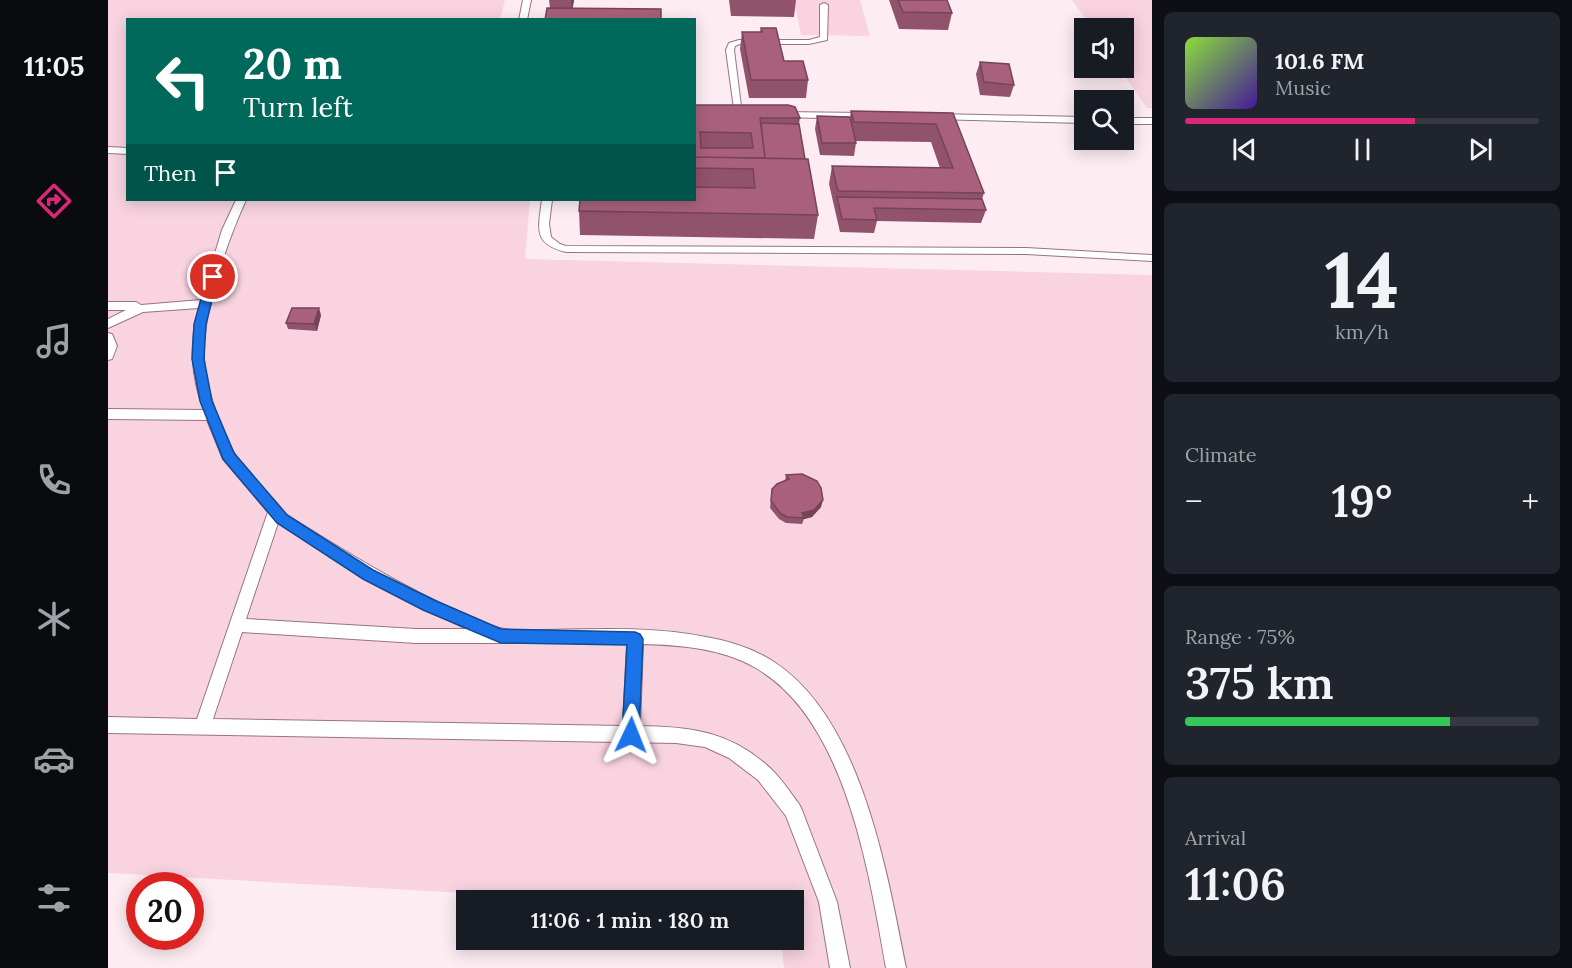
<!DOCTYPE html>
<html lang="en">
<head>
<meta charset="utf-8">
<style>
  body { margin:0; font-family:Lora,serif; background:#20242c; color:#f1f3f6; height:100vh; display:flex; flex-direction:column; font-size:22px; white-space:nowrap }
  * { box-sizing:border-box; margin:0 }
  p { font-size:20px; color:#9ea1a6 }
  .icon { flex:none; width:33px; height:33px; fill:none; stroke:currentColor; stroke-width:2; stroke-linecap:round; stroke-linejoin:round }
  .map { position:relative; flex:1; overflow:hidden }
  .sheet { display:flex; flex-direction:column; gap:12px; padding:12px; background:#0d0f14; width:420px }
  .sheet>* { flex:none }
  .hud { position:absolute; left:18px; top:18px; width:570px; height:183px; border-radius:0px; box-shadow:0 3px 15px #0003; background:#00695c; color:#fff; overflow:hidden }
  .controls { position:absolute; left:966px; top:18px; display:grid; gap:12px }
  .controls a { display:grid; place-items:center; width:60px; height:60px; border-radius:0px; background:#171b24; box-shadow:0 3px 15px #0003; font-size:30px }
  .speed { position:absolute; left:18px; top:872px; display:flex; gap:12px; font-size:30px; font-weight:700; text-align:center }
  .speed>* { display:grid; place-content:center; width:78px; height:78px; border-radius:50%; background:#171b24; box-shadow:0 3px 15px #0003; line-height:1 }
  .speed .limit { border:9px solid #d22; background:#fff; color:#111 }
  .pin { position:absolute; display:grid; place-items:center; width:51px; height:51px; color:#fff; margin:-26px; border:3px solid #fff; border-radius:50%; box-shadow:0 2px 6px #0007 }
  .me { position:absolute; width:66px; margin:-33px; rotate:2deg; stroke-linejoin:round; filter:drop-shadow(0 0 4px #0008) }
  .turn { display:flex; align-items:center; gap:21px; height:126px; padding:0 18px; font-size:27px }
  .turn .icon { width:78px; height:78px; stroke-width:2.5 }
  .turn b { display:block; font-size:42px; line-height:51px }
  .then { display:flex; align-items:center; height:57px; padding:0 18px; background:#0003; gap:12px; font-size:22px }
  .big { font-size:45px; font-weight:600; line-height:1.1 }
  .sheet .card { flex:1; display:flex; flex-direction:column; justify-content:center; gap:9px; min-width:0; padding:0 21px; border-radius:9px; background:#20242c }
  .sheet .dial { align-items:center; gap:0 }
  .dial b { font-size:78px; line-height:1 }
  .song { display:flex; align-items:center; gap:18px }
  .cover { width:72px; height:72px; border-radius:9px; background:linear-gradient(135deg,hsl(90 70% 55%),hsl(260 70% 35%)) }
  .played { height:6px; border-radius:3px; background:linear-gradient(90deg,#db2777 65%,#363941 65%) }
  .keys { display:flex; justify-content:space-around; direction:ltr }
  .heat { display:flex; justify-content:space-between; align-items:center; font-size:33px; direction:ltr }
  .charge { height:9px; border-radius:4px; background:linear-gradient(90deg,#34c759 75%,#363941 0) }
  .trip { position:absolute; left:348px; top:890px; width:348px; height:60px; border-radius:0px; background:#171b24; box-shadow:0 3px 15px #0003; font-weight:600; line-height:60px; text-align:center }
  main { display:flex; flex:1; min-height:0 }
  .tab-bar { display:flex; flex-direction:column; width:108px; justify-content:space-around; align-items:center; background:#090b0e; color:#9ea1a6 }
  .tab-bar .icon { width:42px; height:42px }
  .tab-bar .on { color:#db2777 }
  .tab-bar b { font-size:27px; color:#f1f3f6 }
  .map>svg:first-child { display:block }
  .green { fill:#f9d4e0 }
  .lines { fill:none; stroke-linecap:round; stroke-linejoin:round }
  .lane-casing { stroke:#977480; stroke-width:2 }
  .lane { fill:#fff; fill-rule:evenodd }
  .wall { fill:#91536b }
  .shaded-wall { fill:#764357 }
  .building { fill:#a9607c; stroke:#764357; stroke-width:1.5; fill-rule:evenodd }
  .route { fill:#1a73e8; stroke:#114b97; stroke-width:1.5 }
</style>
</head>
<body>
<main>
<nav class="tab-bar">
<b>11:05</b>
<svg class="icon on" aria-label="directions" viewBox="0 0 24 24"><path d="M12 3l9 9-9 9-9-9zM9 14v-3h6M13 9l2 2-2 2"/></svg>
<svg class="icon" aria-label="music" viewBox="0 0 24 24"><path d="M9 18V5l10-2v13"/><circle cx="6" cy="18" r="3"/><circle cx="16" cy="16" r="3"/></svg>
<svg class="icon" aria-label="phone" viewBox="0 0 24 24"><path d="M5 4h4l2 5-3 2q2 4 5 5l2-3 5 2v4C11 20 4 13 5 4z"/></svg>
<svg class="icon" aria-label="climate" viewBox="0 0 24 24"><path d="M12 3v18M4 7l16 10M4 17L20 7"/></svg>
<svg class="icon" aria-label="car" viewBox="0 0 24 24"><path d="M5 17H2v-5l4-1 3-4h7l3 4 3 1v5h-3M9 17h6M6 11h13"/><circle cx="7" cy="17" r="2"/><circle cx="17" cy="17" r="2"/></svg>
<svg class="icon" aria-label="filters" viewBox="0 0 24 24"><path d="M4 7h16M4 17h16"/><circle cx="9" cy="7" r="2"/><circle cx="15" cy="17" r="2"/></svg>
</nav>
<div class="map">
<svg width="1044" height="968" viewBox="0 0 1044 968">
  <rect width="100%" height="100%" fill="#fdedf2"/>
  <!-- green -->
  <path class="green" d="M0,0H397L392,19L20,20V200H422L417,259L1044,275V968H676L673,939H686V900H480L0,873Z
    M686,0H752L762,36L693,35Z
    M964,0H1044V108H1039L1011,68H1016V28H984Z"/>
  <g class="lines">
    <!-- lane casing -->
    <g class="lane-casing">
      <path id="lane" d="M415,0H423L419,20H411Z
        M716,3L720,5L719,40L701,44H632L627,46L626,50L634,114L627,116L618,50L621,43L631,40H701L712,37V5Z
        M673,112L758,113L762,116L758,119L670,117V113Z
        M829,114L976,117V123L826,119V115Z
        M1016,118H1044V124H1016Z
        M0,147L20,148V154L0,153Z
        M128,200H138C120,239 93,316 96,359C98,390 111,423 125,451C134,468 159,491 172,507L179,515C235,550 291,585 352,612C369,619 385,629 403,630C468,631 534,624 598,637C622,641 646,649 666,662C754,719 779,873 798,968H778C761,873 738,718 646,667C613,648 571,645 535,644L532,726C583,727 622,731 662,768C673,778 682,792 691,804L694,810L729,902L742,968H722L711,902L678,816L650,780L621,758L597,747L568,743L0,733V717L89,719L160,512L115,459L99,420L0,419V409L96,410C83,378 81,341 91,308L35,312L0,328V319L18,310H0V302H28L33,305L93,300L114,230ZM170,523L278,590L359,629H308L138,619ZM134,632L308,643H519L515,726L105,719Z
        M434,200H444L441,224L443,237L452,244L458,246L918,248L1044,255V261L918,254L458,252C425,244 430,229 434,200Z
        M0,333L4,334L9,346L4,359L0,360Z"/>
    </g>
    <!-- lane -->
    <use href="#lane" class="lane"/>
  </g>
  <!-- wall -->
  <path class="wall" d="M441,0H466L464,9L442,8Z
    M621,0H688L686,17L623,16Z
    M781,0H839L844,13L840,30L791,29Z
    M653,28L676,61L700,80L698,98H641L632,49L634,32H652Z
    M872,62L906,85L902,97L872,95L868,74Z
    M586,105L692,118L691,124L697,159L710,215L706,239L472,235L471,211L586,200Z
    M743,111L845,113L876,193L874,199L878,210L873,223L769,221L766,233L732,232L721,184L724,166L832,168L823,142L748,141V143L746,156L712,155L707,129L709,116L742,117Z
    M213,315L209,331L180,329L178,323Z
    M678,475L713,507L704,517L696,519L694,524L678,523L671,519L662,508L664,489L677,481Z"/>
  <!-- shaded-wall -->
  <path class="shaded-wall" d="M463,0H466L464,13Z
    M211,308L213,315L209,331L206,324Z
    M715,500L713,507L704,517L696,519L694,513Z"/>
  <!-- building -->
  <path class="building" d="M790,0H839L844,13L795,12Z
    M439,8L553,9V20H437Z
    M653,28H668L676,61H695L700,80H643L634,32H654Z
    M872,62L901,64L906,85L876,82Z
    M586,105H680L687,107L692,118H652L657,158L586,157ZM592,132L643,133L645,148H593Z
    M743,111L845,113L876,193L730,191L724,166L845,168L828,124L746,122Z
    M709,116L742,117L748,143H714Z
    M653,123L691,124L697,159L657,158Z
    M586,157L700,159L710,215L471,211L472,200H586V187L647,188L645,169L586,168Z
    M729,197L874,199L878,210L766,208L769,220L734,219Z
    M184,308H211L206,324L178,323Z
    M694,474L709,481L713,488L715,500L706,510L694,513L696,518L679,517L672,513L663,501L664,489L669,484L681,479L678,475Z"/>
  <!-- route -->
  <path class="route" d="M105,273L110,277L98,324L96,359L104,401L126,453L179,515L265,570L326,600L393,629L527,632L532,634L535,639L531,735L529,740L523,743L517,740L514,735L519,645L393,643L315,610L255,579L169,523L115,459L92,401L84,359L86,324L99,277Z"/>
</svg>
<div class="controls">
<a><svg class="icon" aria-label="sound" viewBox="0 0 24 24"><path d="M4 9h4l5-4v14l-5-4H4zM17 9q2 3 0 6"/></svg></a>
<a><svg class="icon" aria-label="search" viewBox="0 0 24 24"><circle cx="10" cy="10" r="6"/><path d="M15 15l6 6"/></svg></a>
</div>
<div class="speed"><div class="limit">20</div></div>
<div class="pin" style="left:105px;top:277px;background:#d93025"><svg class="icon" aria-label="arrive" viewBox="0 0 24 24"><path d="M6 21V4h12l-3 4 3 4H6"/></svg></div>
<svg class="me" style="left:523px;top:735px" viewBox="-20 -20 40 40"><path d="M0-17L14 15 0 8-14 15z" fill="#1a73e8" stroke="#fff" stroke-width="4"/></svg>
<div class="trip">11:06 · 1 min · 180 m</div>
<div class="hud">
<div class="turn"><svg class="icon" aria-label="left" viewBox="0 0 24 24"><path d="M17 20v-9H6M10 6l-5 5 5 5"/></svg><div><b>20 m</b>Turn left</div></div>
<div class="then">Then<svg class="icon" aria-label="arrive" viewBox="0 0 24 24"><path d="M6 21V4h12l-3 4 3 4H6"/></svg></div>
</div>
</div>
<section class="sheet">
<div class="card">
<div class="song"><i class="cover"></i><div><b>101.6 FM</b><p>Music</p></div></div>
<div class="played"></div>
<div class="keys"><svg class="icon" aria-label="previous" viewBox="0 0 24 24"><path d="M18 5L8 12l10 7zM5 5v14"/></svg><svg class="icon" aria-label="pause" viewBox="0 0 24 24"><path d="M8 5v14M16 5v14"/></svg><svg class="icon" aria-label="next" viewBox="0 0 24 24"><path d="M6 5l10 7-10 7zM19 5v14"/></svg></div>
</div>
<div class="card dial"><b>14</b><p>km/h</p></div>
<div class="card"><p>Climate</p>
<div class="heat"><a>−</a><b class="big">19°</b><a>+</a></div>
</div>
<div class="card"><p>Range · 75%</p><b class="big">375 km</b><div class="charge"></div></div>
<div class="card"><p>Arrival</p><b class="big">11:06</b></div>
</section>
</main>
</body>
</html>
